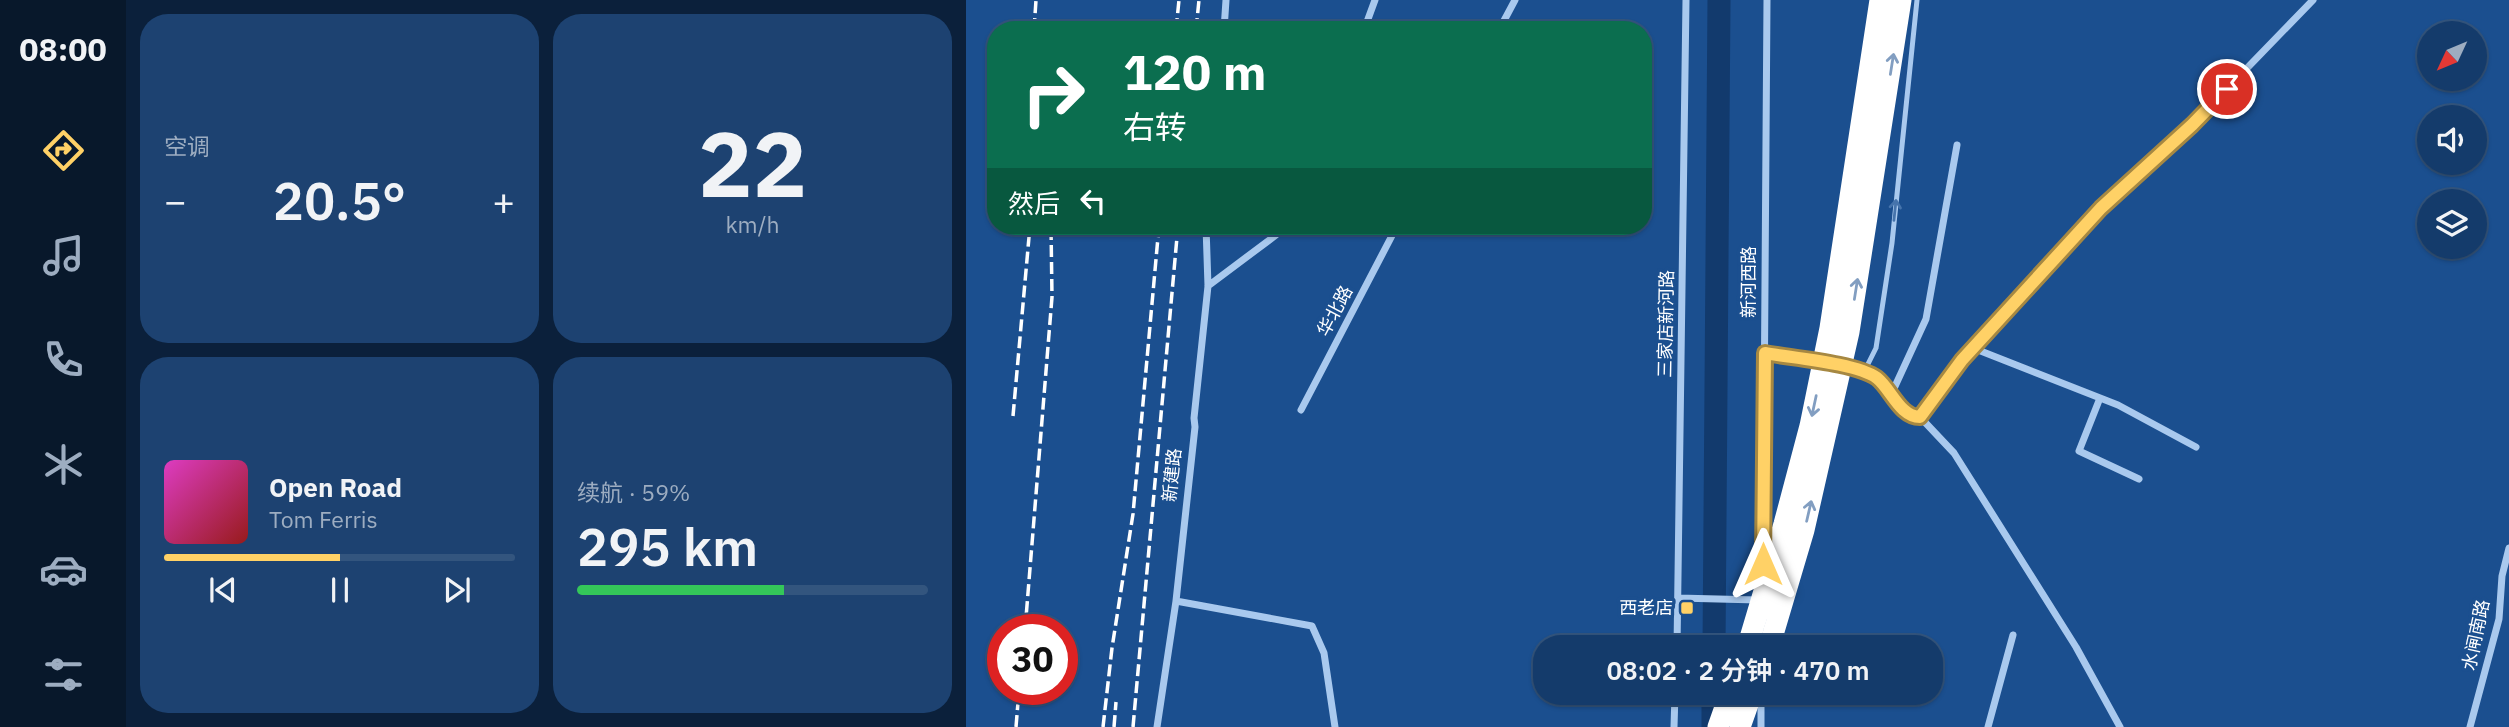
<!DOCTYPE html>
<html lang="zh">
<head>
<meta charset="utf-8">
<style>
  body { margin:0; font-family:"IBM Plex Sans","Noto Sans SC",sans-serif; background:#1d4271; color:#f1f3f6; height:100vh; display:flex; flex-direction:column; font-size:26px; white-space:nowrap }
  * { box-sizing:border-box; margin:0 }
  p { font-size:23px; color:#9dadc1 }
  .icon { flex:none; width:38px; height:38px; fill:none; stroke:currentColor; stroke-width:2; stroke-linecap:round; stroke-linejoin:round }
  .map { position:relative; flex:1; overflow:hidden }
  .panel { display:flex; flex-direction:column; gap:14px; padding:14px; background:#0b203b; width:840px }
  .panel>* { flex:none }
  .guide { position:absolute; left:21px; top:21px; width:665px; height:214px; border-radius:28px; box-shadow:0 2px 5px #0004,0 0 0 2px #33557e; background:#0b6e4f; color:#fff; overflow:hidden }
  .needle { width:46px; rotate:226deg }
  .tools { position:absolute; left:1451px; top:21px; display:grid; gap:14px }
  .tools a { display:grid; place-items:center; width:70px; height:70px; border-radius:50%; background:#143b6b; box-shadow:0 2px 5px #0004,0 0 0 2px #33557e; font-size:35px }
  .speed { position:absolute; left:21px; top:614px; display:flex; gap:14px; font-size:35px; font-weight:700; text-align:center }
  .speed>* { display:grid; place-content:center; width:91px; height:91px; border-radius:50%; background:#143b6b; box-shadow:0 2px 5px #0004,0 0 0 2px #33557e; line-height:1 }
  .speed .limit { border:10px solid #d22; background:#fff; color:#111 }
  .pin { position:absolute; display:grid; place-items:center; width:60px; height:60px; color:#fff; margin:-30px; border:4px solid #fff; border-radius:50%; box-shadow:0 2px 7px #0007 }
  .me { position:absolute; width:77px; margin:-38px; rotate:0deg; stroke-linejoin:round; filter:drop-shadow(0 0 5px #0008) }
  .turn { display:flex; align-items:center; gap:24px; height:147px; padding:0 21px; font-size:32px }
  .turn .icon { width:91px; height:91px; stroke-width:2.5 }
  .turn b { display:block; font-size:49px; line-height:60px }
  .then { display:flex; align-items:center; height:66px; padding:0 21px; background:#0003; gap:14px; font-size:26px }
  .big { font-size:52px; font-weight:600; line-height:1.1 }
  .panel .widget { flex:1; display:flex; flex-direction:column; justify-content:center; gap:10px; min-width:0; padding:0 24px; border-radius:28px; background:#1d4271 }
  .panel .dial { align-items:center; gap:0 }
  .dial b { font-size:91px; line-height:1 }
  .song { display:flex; align-items:center; gap:21px }
  .cover { width:84px; height:84px; border-radius:10px; background:linear-gradient(135deg,hsl(310 70% 55%),hsl(0 70% 35%)) }
  .played { height:7px; border-radius:4px; background:linear-gradient(90deg,#ffd166 50%,#33557e 50%) }
  .keys { display:flex; justify-content:space-around; direction:ltr }
  .heat { display:flex; justify-content:space-between; align-items:center; font-size:38px; direction:ltr }
  .charge { height:10px; border-radius:5px; background:linear-gradient(90deg,#34c759 59%,#33557e 0) }
  .panel .tiles { flex:1; display:grid; gap:14px; grid-template-columns:repeat(2,1fr) }
  .trip { position:absolute; left:567px; top:635px; width:410px; height:70px; border-radius:28px; background:#143b6b; box-shadow:0 2px 5px #0004,0 0 0 2px #33557e; font-weight:600; line-height:70px; text-align:center }
  main { display:flex; flex:1; min-height:0 }
  .menu { display:flex; flex-direction:column; width:126px; justify-content:space-around; align-items:center; background:#08182b; color:#9dadc1 }
  .menu .icon { width:49px; height:49px }
  .menu .on { color:#ffd166 }
  .menu b { font-size:32px; color:#f1f3f6 }
  .map>svg:first-child { display:block }
  .lines { fill:none; stroke-linecap:round; stroke-linejoin:round }
  .river { stroke:#123a6d; stroke-width:23 }
  .lane { stroke:#a9c9ee; stroke-width:5 }
  .street { stroke:#a9c9ee; stroke-width:7 }
  .highway { stroke:#fff; stroke-width:21 }
  .rail { stroke:#fff; stroke-width:3.5; stroke-dasharray:12 5; stroke-linecap:butt }
  .oneway { stroke:#829ec1 }
  .oneway2 { stroke:#4674ac }
  .route-casing { stroke:#a68842; stroke-width:18 }
  .route { stroke:#ffd166; stroke-width:12 }
  .poi-dot { fill:#ffd166; stroke:#1b4f8f; stroke-width:2.5 }
  .labels { text-anchor:middle; stroke-width:7; stroke-linejoin:round; paint-order:stroke }
  .street-label { font-size:18px; fill:#fff; stroke:#1b4f8f }
  .poi-label { font-size:18px; fill:#fff; stroke:#1b4f8f; text-anchor:end }
</style>
</head>
<body>
<main>
<nav class="menu">
<b>08:00</b>
<svg class="icon on" aria-label="directions" viewBox="0 0 24 24"><path d="M12 3l9 9-9 9-9-9zM9 14v-3h6M13 9l2 2-2 2"/></svg>
<svg class="icon" aria-label="music" viewBox="0 0 24 24"><path d="M9 18V5l10-2v13"/><circle cx="6" cy="18" r="3"/><circle cx="16" cy="16" r="3"/></svg>
<svg class="icon" aria-label="phone" viewBox="0 0 24 24"><path d="M5 4h4l2 5-3 2q2 4 5 5l2-3 5 2v4C11 20 4 13 5 4z"/></svg>
<svg class="icon" aria-label="climate" viewBox="0 0 24 24"><path d="M12 3v18M4 7l16 10M4 17L20 7"/></svg>
<svg class="icon" aria-label="car" viewBox="0 0 24 24"><path d="M5 17H2v-5l4-1 3-4h7l3 4 3 1v5h-3M9 17h6M6 11h13"/><circle cx="7" cy="17" r="2"/><circle cx="17" cy="17" r="2"/></svg>
<svg class="icon" aria-label="filters" viewBox="0 0 24 24"><path d="M4 7h16M4 17h16"/><circle cx="9" cy="7" r="2"/><circle cx="15" cy="17" r="2"/></svg>
</nav>
<section class="panel">
<div class="tiles">
<div class="widget"><p>空调</p>
<div class="heat"><a>−</a><b class="big">20.5°</b><a>+</a></div>
</div>
<div class="widget dial"><b>22</b><p>km/h</p></div>
<div class="widget">
<div class="song"><i class="cover"></i><div><b>Open Road</b><p>Tom Ferris</p></div></div>
<div class="played"></div>
<div class="keys"><svg class="icon" aria-label="previous" viewBox="0 0 24 24"><path d="M18 5L8 12l10 7zM5 5v14"/></svg><svg class="icon" aria-label="pause" viewBox="0 0 24 24"><path d="M8 5v14M16 5v14"/></svg><svg class="icon" aria-label="next" viewBox="0 0 24 24"><path d="M6 5l10 7-10 7zM19 5v14"/></svg></div>
</div>
<div class="widget"><p>续航 · 59%</p><b class="big">295 km</b><div class="charge"></div></div>
</div>
</section>
<div class="map">
<svg width="1543" height="727" viewBox="0 0 1543 727">
  <rect width="100%" height="100%" fill="#1b4f8f"/>
  <g class="lines">
    <!-- river -->
    <path class="river" d="M748,648L753,0
      M747,727V693"/>
    <!-- lane -->
    <path class="lane" d="M898,372L910,348L926,243L951,0"/>
    <!-- street -->
    <path class="street" d="M258,30L260,0
      M398,30L409,0
      M533,30L549,0
      M242,286L310,235L315,226
      M1007,348L1152,405L1230,447
      M799,353L853,362
      M879,367C889,369 901,371 910,378C925,388 934,417 954,417L988,453L1110,647L1154,727
      M925,395L960,319L991,145
      M1134,398L1113,451L1173,479
      M335,410L431,226
      M954,417L996,360L1134,208L1226,125L1347,0
      M797,566L801,0
      M712,598L792,600
      M210,601L346,626L358,653L369,727
      M711,648L720,0
      M191,727L210,601L229,427L228,418L242,286L240,226
      M708,727L709,693
      M795,727V693
      M1022,727L1047,635
      M1504,727L1533,619L1536,576L1543,548"/>
    <!-- highway -->
    <path class="highway" d="M781,648L818,524L844,426L864,328L914,0
      M803,648L838,530L883,332L935,0
      M752,727L764,693
      M774,727L786,693"/>
    <!-- rail -->
    <path class="rail" d="M68,30L70,0
      M210,30L213,0
      M230,30L233,0
      M47,416L64,226
      M59,630L86,297L85,226
      M50,727L53,690
      M137,727L146,648L167,514L193,226
      M148,727L150,702
      M167,727L212,226"/>
  </g>
  <!-- one-way arrows -->
  <defs><path id="oneway-shaft" d="M-6 0H5M1.5-3L5.5 0L1.5 3" fill="none" stroke-width="1.6" stroke-linecap="round" stroke-linejoin="round" transform="scale(1.75)"/></defs>
  <g class="oneway">
    <use href="#oneway-shaft" transform="translate(926 64) rotate(-81)"/>
    <use href="#oneway-shaft" transform="translate(890 289) rotate(-81)"/>
    <use href="#oneway-shaft" transform="translate(848 406) rotate(102)"/>
    <use href="#oneway-shaft" transform="translate(843 511) rotate(-77)"/>
  </g>
  <use class="oneway2" href="#oneway-shaft" transform="translate(929 210) rotate(-84)"/>
  <g class="lines">
    <!-- route casing -->
    <g class="route-casing">
      <path id="route" d="M797,564L799,353C826,358 890,363 911,378C925,389 934,417 954,417L996,360L1135,208L1226,125L1261,89"/>
    </g>
    <!-- route -->
    <use href="#route" class="route"/>
  </g>
  <!-- markers -->
  <rect class="poi-dot" x="714" y="601" width="14" height="14" rx="3.5"/>
  <g class="labels">
    <!-- street labels -->
    <g class="street-label">
      <text transform="translate(783 282) rotate(-90)" y="6">新河西路</text>
      <text transform="translate(369 311) rotate(-62)" y="6">华北路</text>
      <text transform="translate(700 324) rotate(-89)" y="6">三家店新河路</text>
      <text transform="translate(206 475) rotate(-84)" y="6">新建路</text>
      <text transform="translate(1510 635) rotate(-78)" y="6">水闸南路</text>
    </g>
    <!-- poi labels -->
    <g class="poi-label">
      <text x="707" y="614">西老店</text>
    </g>
  </g>
</svg>
<div class="tools">
<a><svg class="needle" viewBox="-14 -14 28 28"><path d="M0-13l5 13h-10z" fill="#e53935"/><path d="M0 13l5-13h-10z" fill="#9dadc1"/></svg></a>
<a><svg class="icon" aria-label="sound" viewBox="0 0 24 24"><path d="M4 9h4l5-4v14l-5-4H4zM17 9q2 3 0 6"/></svg></a>
<a><svg class="icon" aria-label="layers" viewBox="0 0 24 24"><path d="M12 4l9 5-9 5-9-5zM3 14l9 5 9-5"/></svg></a>
</div>
<div class="speed"><div class="limit">30</div></div>
<div class="pin" style="left:1261px;top:89px;background:#d93025"><svg class="icon" aria-label="arrive" viewBox="0 0 24 24"><path d="M6 21V4h12l-3 4 3 4H6"/></svg></div>
<svg class="me" style="left:797px;top:564px" viewBox="-20 -20 40 40"><path d="M0-17L14 15 0 8-14 15z" fill="#ffd166" stroke="#fff" stroke-width="4"/></svg>
<div class="trip">08:02 · 2 分钟 · 470 m</div>
<div class="guide">
<div class="turn"><svg class="icon" aria-label="right" viewBox="0 0 24 24"><path d="M7 20v-9h11M14 6l5 5-5 5"/></svg><div><b>120 m</b>右转</div></div>
<div class="then">然后<svg class="icon" aria-label="left" viewBox="0 0 24 24"><path d="M17 20v-9H6M10 6l-5 5 5 5"/></svg></div>
</div>
</div>
</main>
</body>
</html>
